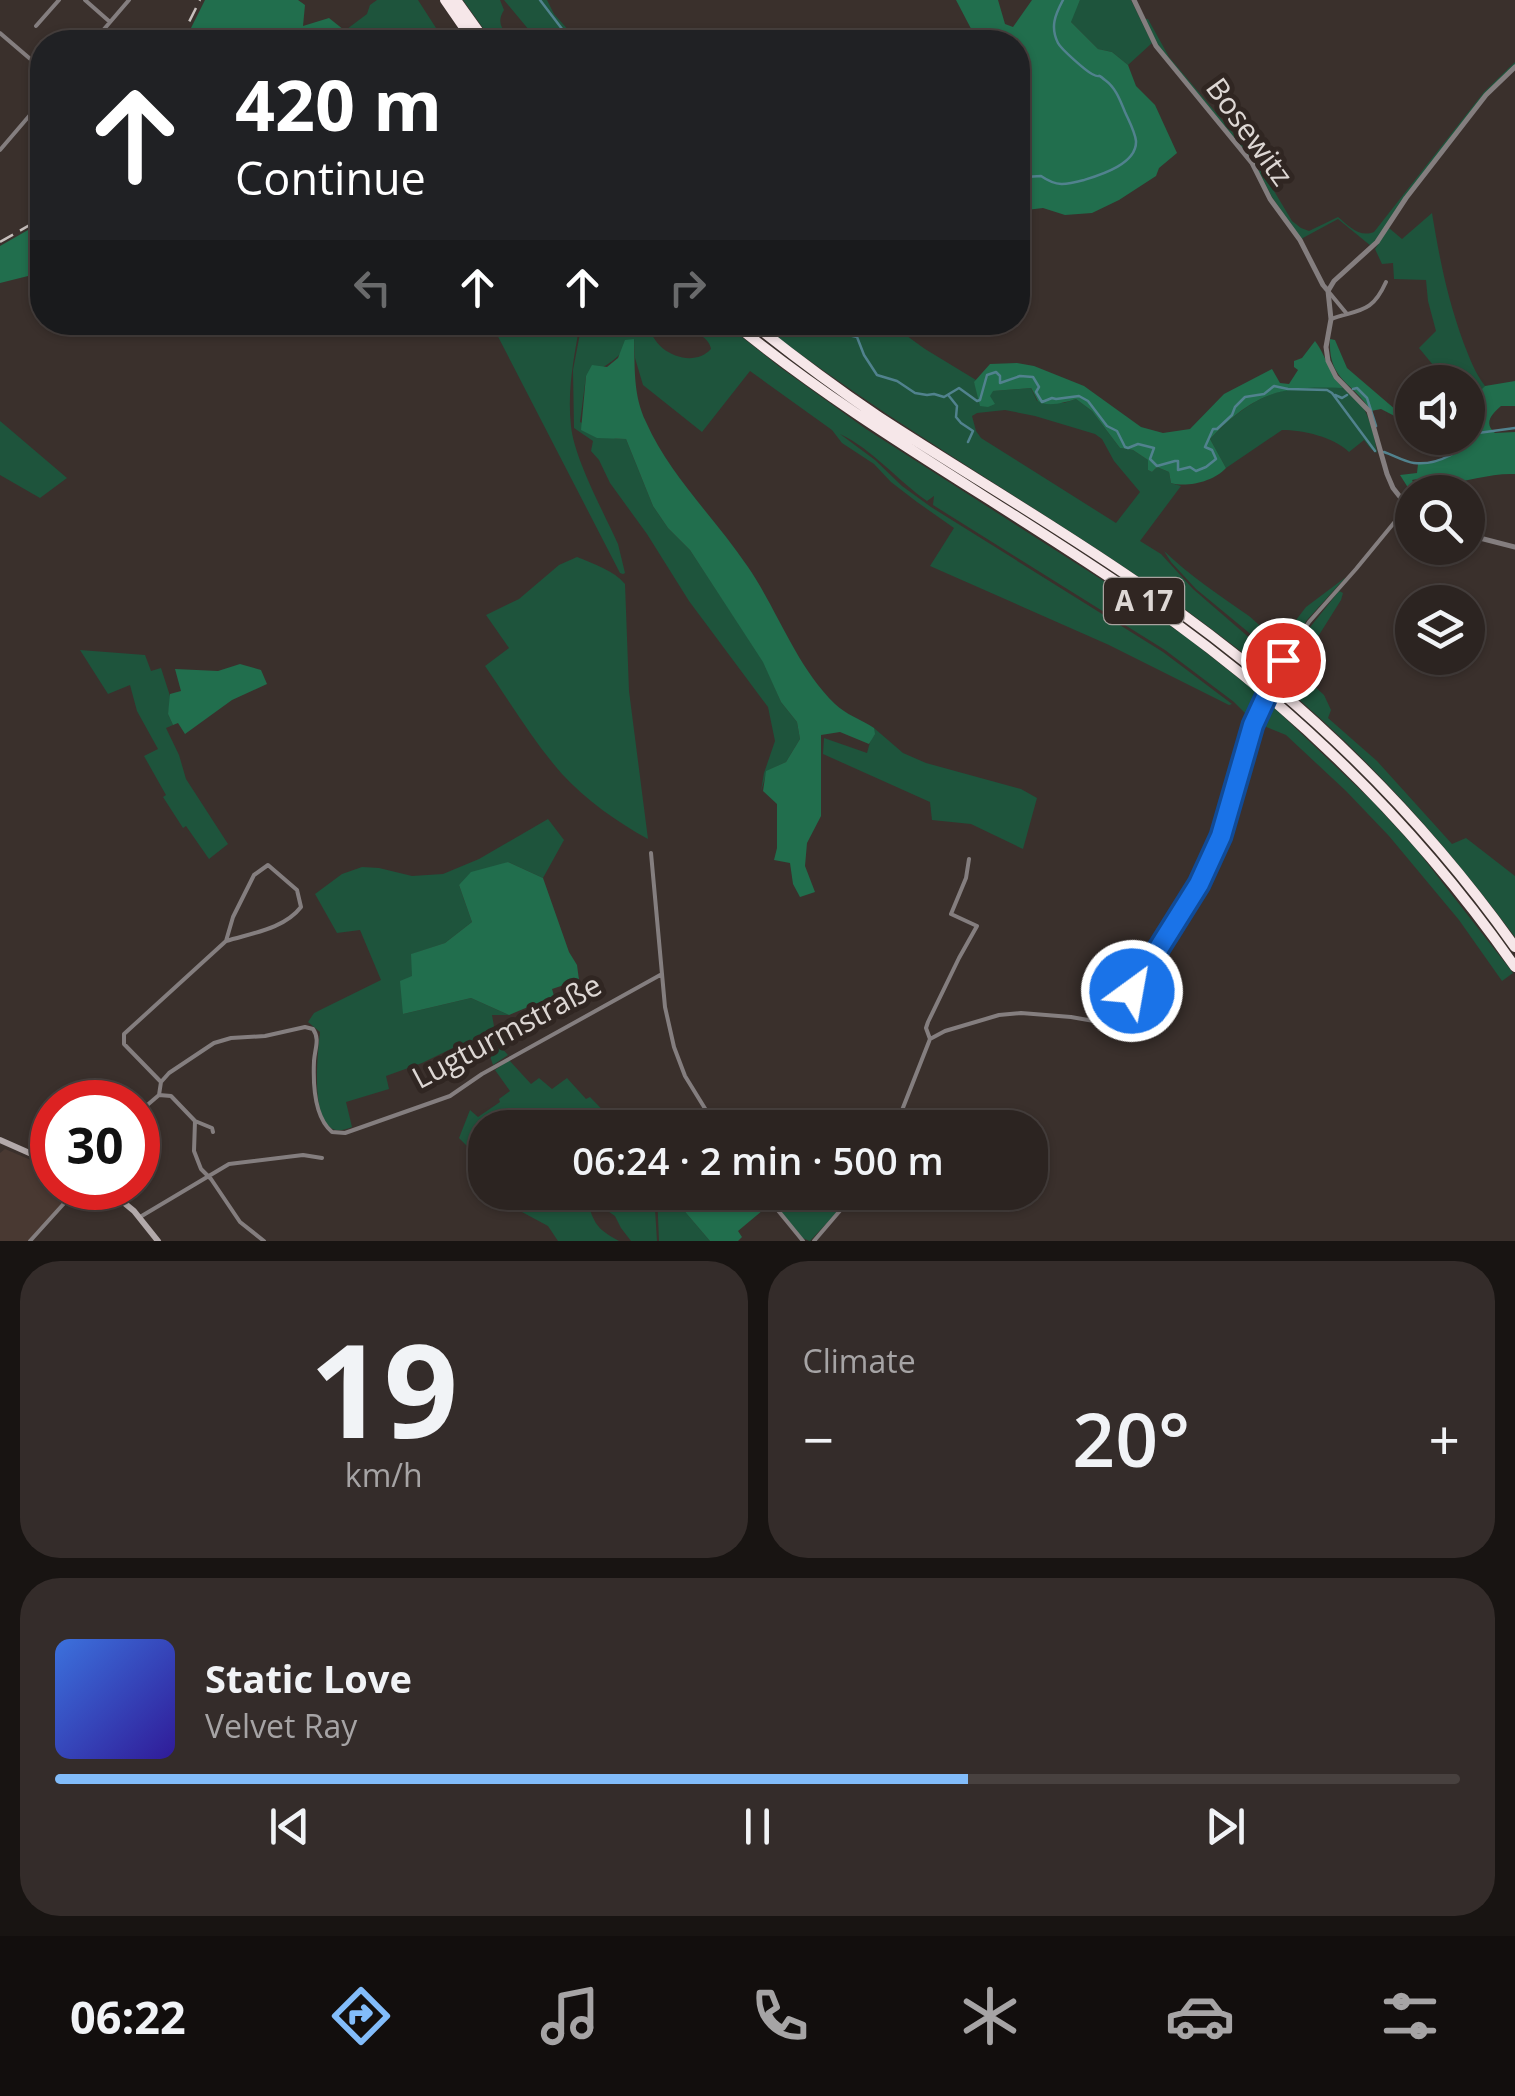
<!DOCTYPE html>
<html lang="en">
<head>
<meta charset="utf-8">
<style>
  body { margin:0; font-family:"Open Sans",sans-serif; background:#342c2a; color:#f1f3f6; height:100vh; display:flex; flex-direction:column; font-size:38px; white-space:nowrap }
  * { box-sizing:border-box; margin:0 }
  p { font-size:32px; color:#a6a4a5 }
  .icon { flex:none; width:55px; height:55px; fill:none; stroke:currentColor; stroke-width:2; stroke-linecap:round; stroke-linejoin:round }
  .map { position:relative; height:1241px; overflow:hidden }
  .details { display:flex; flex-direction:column; gap:20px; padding:20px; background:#181412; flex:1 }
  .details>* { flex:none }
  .guide { position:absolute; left:30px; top:30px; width:1000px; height:305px; border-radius:40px; box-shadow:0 2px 8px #0004,0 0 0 2px #48413f; background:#202124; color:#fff; overflow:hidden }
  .fabs { position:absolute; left:1395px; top:365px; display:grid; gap:20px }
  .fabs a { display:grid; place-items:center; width:90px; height:90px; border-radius:50%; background:#2c2421; box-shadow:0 2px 8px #0004,0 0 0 2px #48413f; font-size:50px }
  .speed { position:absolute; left:30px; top:1080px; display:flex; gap:20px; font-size:50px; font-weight:700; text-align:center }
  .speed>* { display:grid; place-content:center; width:130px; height:130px; border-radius:50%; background:#2c2421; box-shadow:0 2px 8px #0004,0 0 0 2px #48413f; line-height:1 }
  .speed .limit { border:15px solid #d22; background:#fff; color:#111 }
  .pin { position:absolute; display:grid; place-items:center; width:85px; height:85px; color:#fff; margin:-42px; border:5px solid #fff; border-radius:50%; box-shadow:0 2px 10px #0007 }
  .me { position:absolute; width:110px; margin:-55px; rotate:32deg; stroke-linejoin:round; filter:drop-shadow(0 0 8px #0008) }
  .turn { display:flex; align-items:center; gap:35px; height:210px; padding:0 40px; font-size:45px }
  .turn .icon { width:130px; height:130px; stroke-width:2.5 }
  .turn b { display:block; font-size:70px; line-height:85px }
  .lanes { display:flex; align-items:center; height:95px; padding:0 40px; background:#0003; justify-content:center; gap:50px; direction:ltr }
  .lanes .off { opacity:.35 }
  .big { font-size:75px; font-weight:600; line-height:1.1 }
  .details .card { flex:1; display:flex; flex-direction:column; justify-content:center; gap:15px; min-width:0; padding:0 35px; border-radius:40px; background:#342c2a }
  .details .dial { align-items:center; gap:0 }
  .dial b { font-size:130px; line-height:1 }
  .song { display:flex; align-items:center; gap:30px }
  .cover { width:120px; height:120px; border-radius:15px; background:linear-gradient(135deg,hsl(220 70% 55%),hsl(250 70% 35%)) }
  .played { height:10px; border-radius:5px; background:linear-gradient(90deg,#82bcfa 65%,#48413f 65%) }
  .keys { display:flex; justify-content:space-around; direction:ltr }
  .heat { display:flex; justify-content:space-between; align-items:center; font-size:55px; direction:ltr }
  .details .tiles { flex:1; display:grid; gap:20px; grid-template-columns:1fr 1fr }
  .card:last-child { grid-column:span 2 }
  .trip { position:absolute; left:468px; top:1110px; width:580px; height:100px; border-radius:40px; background:#2c2421; box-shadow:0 2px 8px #0004,0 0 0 2px #48413f; font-weight:600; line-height:100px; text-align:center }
  .menu { display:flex; height:160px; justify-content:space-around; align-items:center; background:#120e0d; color:#a6a4a5 }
  .menu .icon { width:70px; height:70px }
  .menu .active { color:#82bcfa }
  .menu b { font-size:45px; color:#f1f3f6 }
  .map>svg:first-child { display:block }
  .built { fill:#493932 }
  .green { fill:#1e543c; fill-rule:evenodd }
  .forest { fill:#216e4d }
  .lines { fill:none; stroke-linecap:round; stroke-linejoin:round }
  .stream { stroke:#51828e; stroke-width:2.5 }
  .minor { stroke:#847e7f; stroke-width:4 }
  .tertiary { stroke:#847e7f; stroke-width:5 }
  .secondary { stroke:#b2a9aa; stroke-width:6 }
  .motorway { stroke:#f6e7e9; stroke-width:10 }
  .rail { stroke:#c6bfbc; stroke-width:2.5; stroke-dasharray:15 8; stroke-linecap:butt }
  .minor-bridge { stroke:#847e7f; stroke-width:4 }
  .route-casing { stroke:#114b97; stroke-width:25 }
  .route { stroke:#1a73e8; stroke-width:18 }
  .labels { text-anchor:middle; stroke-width:10; stroke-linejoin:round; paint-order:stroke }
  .shield { fill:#302622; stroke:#a9a29f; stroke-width:2.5 }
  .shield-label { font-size:28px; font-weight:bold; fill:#ddd7d4 }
  .street-label { font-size:30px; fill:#ddd7d4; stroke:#302622 }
</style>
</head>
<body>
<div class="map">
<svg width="1515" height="1241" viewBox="0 0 1515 1241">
  <rect width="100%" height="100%" fill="#3a302c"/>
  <!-- built -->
  <path class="built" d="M5,1149L52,1169V1188H78L28,1241H0V1153Z"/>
  <!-- green -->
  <path class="green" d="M377,0H418L445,42H363L347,29L367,14L370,5Z
    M463,0H500L504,10C495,24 504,31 514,42H493Z
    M504,0H547L554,14L579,42H539Z
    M1080,0H1131L1152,43L1128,65L1112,52L1098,49L1070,21Z
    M1145,19H1148L1169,57L1255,159L1292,221L1301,228L1309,231L1338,217C1349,226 1359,238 1374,232L1484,92L1515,62V65L1486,93L1371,246L1338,219L1301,239L1272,197L1253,161L1158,45Z
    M1432,213C1440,261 1447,297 1464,344C1470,359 1475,373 1485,386L1468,402V382H1431L1429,380L1438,371L1419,348L1436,331L1428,301L1426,280L1394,279L1393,263L1382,264L1375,249L1389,228L1402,239Z
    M491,323H580C574,357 567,390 571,426C574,458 604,513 618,544L625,573L623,574L620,573Z
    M582,323H649C651,352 692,370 711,349C709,334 689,333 680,323H724L781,368L866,429L1135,601L1190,640L1261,696L1252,720L1234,702L1165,650L933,505L934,496L927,501C897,480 872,449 840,434L875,460L902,486L931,507L1163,652L1232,704L1229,705L1109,645L930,566L954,528L917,502L891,482L874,464L842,443L832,430L750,371L702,432L643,385L635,358L634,339C619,357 607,367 586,376L580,422L616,439H626L653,506L668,528L690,550L764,662L781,702L797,722L800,739L786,762L767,771L761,791L764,773L775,741L768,707L689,601L647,534L610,483L599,460L591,451L593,441L574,428L573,370Z
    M759,323H889L925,349L976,380L974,383L990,395L992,391L1031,388L1037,401L1064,403L1076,399L1092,411L1120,448L1133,450L1148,460V470L1152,472L1157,467L1169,472L1171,483L1181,486L1140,541L1161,554L1193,589L1267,653L1278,659L1279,663L1269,674C1110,542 922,450 759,323ZM1005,410L1035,416L1095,434L1102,439L1114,461L1140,492L1116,523L981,438L976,431L972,416L977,413Z
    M1309,386C1319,387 1335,385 1343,388C1367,399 1374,433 1377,453L1371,449L1364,440L1349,452C1334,437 1303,430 1282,430L1226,468L1210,439C1242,407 1263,391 1309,386Z
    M0,421L6,426L67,478L40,498L0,475Z
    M1164,551C1190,576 1219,595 1249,616C1260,625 1269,636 1283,637L1306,607L1346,577L1307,620L1283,656H1277L1196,589L1171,562Z
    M577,557C594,564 613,570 625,584L629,691L648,839C617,822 586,800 562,774C533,741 510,702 485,666L509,648L486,615L519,599L559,565Z
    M1339,591L1343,593L1341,600L1297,670L1324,695L1331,710L1328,718L1377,761L1452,844L1466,838L1515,876V937C1446,844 1367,755 1277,681L1295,646Z
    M80,650L145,655L151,671L161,668L171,699L168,714L173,725L166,728L179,755L186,779L228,844L209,859L186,826L183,828L163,797L166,795L144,756L158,749L137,711L130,685L108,694Z
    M1267,701L1372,801L1417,850L1513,973L1502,981L1459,920L1389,836L1346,791L1286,735L1259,724L1257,721Z
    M874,728L903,753L926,763L1021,789L1037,798L1023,849L971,824L932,820L930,802L823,754L824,738L867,753Z
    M548,819L564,840L543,878L508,862L459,885L472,922L445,943L412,954L413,976L403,1014L471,998L509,1015H492L497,1043L508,1055L493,1065L487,1047L459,1045L422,1063L386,1076L389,1089L346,1102L352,1127C347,1129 341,1131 336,1130C309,1124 318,1052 320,1032L308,1022L314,1013L381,980L360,930L337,933L315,894L342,874L362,867L379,868L412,876L443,874L479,859Z
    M509,1060L531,1084L539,1078L552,1089L567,1078L586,1099L590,1097L619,1127L485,1128V1173L466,1153L469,1148L459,1138L470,1110L478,1117L500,1102L499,1099L510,1091L495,1070Z
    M503,1193H654L657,1241H631L621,1228L615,1216L586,1196C593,1220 594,1228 619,1241H558L548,1226L522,1212Z
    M657,1193H669L710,1241H659Z
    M765,1193H819L841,1208L810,1241L802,1238Z"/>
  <!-- forest -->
  <path class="forest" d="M205,0H298L305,5L303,26L329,18L359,42H184Z
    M956,0H998L1005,24L1013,27L1032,0H1080L1071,22L1098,49L1112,52L1128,65L1136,86L1155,105L1177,153L1159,168L1156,176L1119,200L1092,213L1065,215L1043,208L1018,211V42H978Z
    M42,222V269L28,276L0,283V246Z
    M634,339C635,368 633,395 646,422C670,476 715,518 748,567C778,611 796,666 835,704C845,714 862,720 874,728L875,734L869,744L840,732L821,735V816L807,843L805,866L815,892L800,897L793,884L790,863L774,860L777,848V804L763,791L766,771L786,762L800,739L797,722L781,702L763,662L690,550L668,528L653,506L626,439L597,438L581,430L586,376L592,365L607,367L618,358L625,340Z
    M1330,339L1335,340L1347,368L1396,410L1412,415V425L1381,409L1371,411C1352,381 1328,381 1330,339Z
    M1315,341C1326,355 1328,372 1343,388C1280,385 1254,393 1210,439L1226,468C1215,481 1187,488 1171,483L1169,472L1157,467L1152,472L1148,470V460L1133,450L1120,448L1092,411L1076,399C1067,402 1047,408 1038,401C1038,401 1032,389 1031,388L993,391L990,396L995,404L988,407L980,406L974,382L990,364L1017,363L1034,366L1084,386L1141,427L1163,433L1190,429L1224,394L1272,369L1280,383L1289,384L1298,370L1294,367V361L1302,358Z
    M1515,381V406H1501C1492,414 1483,423 1495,433L1515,432V474C1490,473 1467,482 1442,484C1431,485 1424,477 1412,480L1418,492L1412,494L1400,475L1417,473L1418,464L1435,462L1436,460L1444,458L1456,447L1452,438H1468V402L1485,386Z
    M240,664L261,670L267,684L232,700L185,734L178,723L173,725L168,714L170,694L181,691L175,669L218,671Z
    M508,862L543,878L569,952L577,965L579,980L552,989L554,996L509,1015L471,998L403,1014L400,981L412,976L411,954L445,943L472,922L459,885L471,872Z
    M669,1193H760L769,1205L738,1231L742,1237L738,1241H710Z"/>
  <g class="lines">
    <!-- stream -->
    <path class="stream" d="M540,0L572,42
      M1018,184L1025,177L1041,176C1057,187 1065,185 1084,180C1100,175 1137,164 1136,141C1135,132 1129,121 1125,112C1120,100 1116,88 1105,80C1094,71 1104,80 1092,74C1086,71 1061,49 1058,43C1050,27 1055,15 1063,0
      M823,322L831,331L857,337L864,355L877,375L897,381L915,393L927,395L934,394L944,397L959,388L977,401L980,400L987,375L996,372L1000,376V383L1020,376L1033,377L1039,387L1036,392L1042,402L1052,398L1056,399L1079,396L1088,401L1107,426L1117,431L1125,447L1128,448L1138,444L1154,448L1150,459L1157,466L1175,461H1178V470L1190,467L1196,471L1206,467L1216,459L1212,450L1205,447L1213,429H1217L1232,415L1235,407L1245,397L1264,394L1274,386L1288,389L1327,390L1332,393L1375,451
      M1353,389L1357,388L1367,398L1376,426
      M1335,395L1342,398L1347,395
      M949,396L957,406L956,417L961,423L973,431L968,442
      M1384,452C1393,455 1405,462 1414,463C1439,466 1463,450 1478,433L1515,428"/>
    <!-- minor -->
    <path class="minor" d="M85,0L110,22
      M36,26L59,0
      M0,33L42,69
      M93,42L129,0
      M0,150L42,101
      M1328,291L1347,314
      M1331,319C1361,309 1372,313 1386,282
      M1280,667L1309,622L1356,569L1407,507
      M651,853L665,1007L674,1047L685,1076L717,1128
      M930,1039L926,1028L928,1022L959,958L977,926L951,914L966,878L969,859
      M161,1082L124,1044V1034L226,941L233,917L254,875L268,865L297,890L301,907C284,929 252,933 226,941
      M159,1095L171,1096L195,1121L212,1128L213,1132
      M138,1113L159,1095L161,1082L169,1073L214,1043L231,1038L265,1036L305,1027L313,1029C320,1039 315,1048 314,1061C313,1083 314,1117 332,1132L345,1133L450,1096L482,1074L662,974
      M195,1121L194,1151L201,1169L211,1179L240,1222L264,1241
      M895,1128L930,1039L945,1031L999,1015L1021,1013L1071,1017L1111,1024L1199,884L1221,836L1258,712
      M763,1192L803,1241
      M140,1217L229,1164L303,1155L322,1158
      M30,1241L78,1188
      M814,1241L856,1192"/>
    <!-- tertiary -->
    <path class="tertiary" d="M1134,0L1156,46L1252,163L1270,199L1300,240L1323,285L1328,291L1331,319L1326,347L1328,361L1336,377L1369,411L1387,474L1393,488L1412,512
      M1328,291L1334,281L1377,242L1406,198L1486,95L1515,67
      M1468,535L1515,547"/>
    <!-- secondary -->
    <path class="secondary" d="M0,1140L52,1163
      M106,1188L134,1211L158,1241"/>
    <!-- motorway -->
    <path class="motorway" d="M445,0L474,42
      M456,0L486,42
      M732,322C860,427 1005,504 1140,598C1285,698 1414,822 1515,967
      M751,322C792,355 835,387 879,417C968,475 1060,528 1147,589C1289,687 1415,806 1515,947"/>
    <!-- rail -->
    <path class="rail" d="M179,42L200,0
      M0,242L42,218"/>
    <!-- minor-bridge -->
    <path class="minor-bridge" d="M1258,712L1280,667"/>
  </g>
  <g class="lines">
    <!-- route casing -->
    <g class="route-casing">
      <path id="route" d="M1132,991L1199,884L1221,836L1253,725L1283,660"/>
    </g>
    <!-- route -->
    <use href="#route" class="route"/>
  </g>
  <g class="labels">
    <!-- shield labels -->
    <rect class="shield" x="1104" y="578" width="80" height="46" rx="8"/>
    <g class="shield-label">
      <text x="1144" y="611">A 17</text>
    </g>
    <!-- street labels -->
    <g class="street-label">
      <text transform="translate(1249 132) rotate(54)" y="10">Bosewitz</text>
      <text transform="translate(507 1032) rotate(-28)" y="10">Lugturmstraße</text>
    </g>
  </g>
</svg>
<div class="fabs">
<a><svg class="icon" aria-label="sound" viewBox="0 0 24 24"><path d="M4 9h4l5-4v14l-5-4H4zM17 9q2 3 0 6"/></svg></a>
<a><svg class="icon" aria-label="search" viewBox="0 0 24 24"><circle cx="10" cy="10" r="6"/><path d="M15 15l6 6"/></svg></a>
<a><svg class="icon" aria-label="layers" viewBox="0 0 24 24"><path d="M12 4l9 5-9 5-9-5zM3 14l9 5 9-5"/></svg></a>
</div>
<div class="speed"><div class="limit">30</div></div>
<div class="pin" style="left:1283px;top:660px;background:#d93025"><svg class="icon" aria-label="arrive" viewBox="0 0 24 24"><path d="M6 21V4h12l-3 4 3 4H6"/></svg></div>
<svg class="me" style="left:1132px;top:991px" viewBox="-20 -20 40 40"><circle r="17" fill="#1a73e8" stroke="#fff" stroke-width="3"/><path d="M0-11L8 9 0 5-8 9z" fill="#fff"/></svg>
<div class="trip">06:24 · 2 min · 500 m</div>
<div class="guide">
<div class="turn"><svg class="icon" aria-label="ahead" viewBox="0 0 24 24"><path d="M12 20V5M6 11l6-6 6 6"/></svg><div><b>420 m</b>Continue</div></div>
<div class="lanes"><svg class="icon off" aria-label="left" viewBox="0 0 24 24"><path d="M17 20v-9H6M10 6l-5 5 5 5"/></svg><svg class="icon" aria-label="ahead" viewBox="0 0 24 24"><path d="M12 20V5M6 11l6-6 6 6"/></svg><svg class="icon" aria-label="ahead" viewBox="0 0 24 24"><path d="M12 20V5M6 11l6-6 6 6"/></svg><svg class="icon off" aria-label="right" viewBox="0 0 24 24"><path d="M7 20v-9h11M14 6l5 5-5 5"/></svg></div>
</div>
</div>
<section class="details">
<div class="tiles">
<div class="card dial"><b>19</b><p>km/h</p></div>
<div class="card"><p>Climate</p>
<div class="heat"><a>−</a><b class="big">20°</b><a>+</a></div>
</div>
<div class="card">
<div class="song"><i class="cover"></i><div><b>Static Love</b><p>Velvet Ray</p></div></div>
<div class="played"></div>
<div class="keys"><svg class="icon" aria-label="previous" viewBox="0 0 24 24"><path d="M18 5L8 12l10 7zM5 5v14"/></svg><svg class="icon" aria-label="pause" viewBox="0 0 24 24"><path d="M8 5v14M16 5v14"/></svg><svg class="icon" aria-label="next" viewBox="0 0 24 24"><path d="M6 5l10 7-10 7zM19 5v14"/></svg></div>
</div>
</div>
</section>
<nav class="menu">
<b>06:22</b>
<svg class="icon active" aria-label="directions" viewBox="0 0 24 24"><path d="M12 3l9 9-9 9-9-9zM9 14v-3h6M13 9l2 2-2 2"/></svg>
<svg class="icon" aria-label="music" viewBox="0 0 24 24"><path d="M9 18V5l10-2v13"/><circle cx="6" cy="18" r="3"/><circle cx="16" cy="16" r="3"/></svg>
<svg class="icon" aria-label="phone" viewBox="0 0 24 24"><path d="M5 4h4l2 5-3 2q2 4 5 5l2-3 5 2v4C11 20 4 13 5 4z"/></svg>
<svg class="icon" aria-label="climate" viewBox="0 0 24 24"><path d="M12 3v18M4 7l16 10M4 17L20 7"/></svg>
<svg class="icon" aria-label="car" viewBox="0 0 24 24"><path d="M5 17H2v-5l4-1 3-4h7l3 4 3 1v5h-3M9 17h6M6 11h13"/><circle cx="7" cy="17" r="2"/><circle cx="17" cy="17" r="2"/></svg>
<svg class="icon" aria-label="filters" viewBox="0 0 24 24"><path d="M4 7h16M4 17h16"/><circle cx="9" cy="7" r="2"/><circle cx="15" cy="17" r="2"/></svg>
</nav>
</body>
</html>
